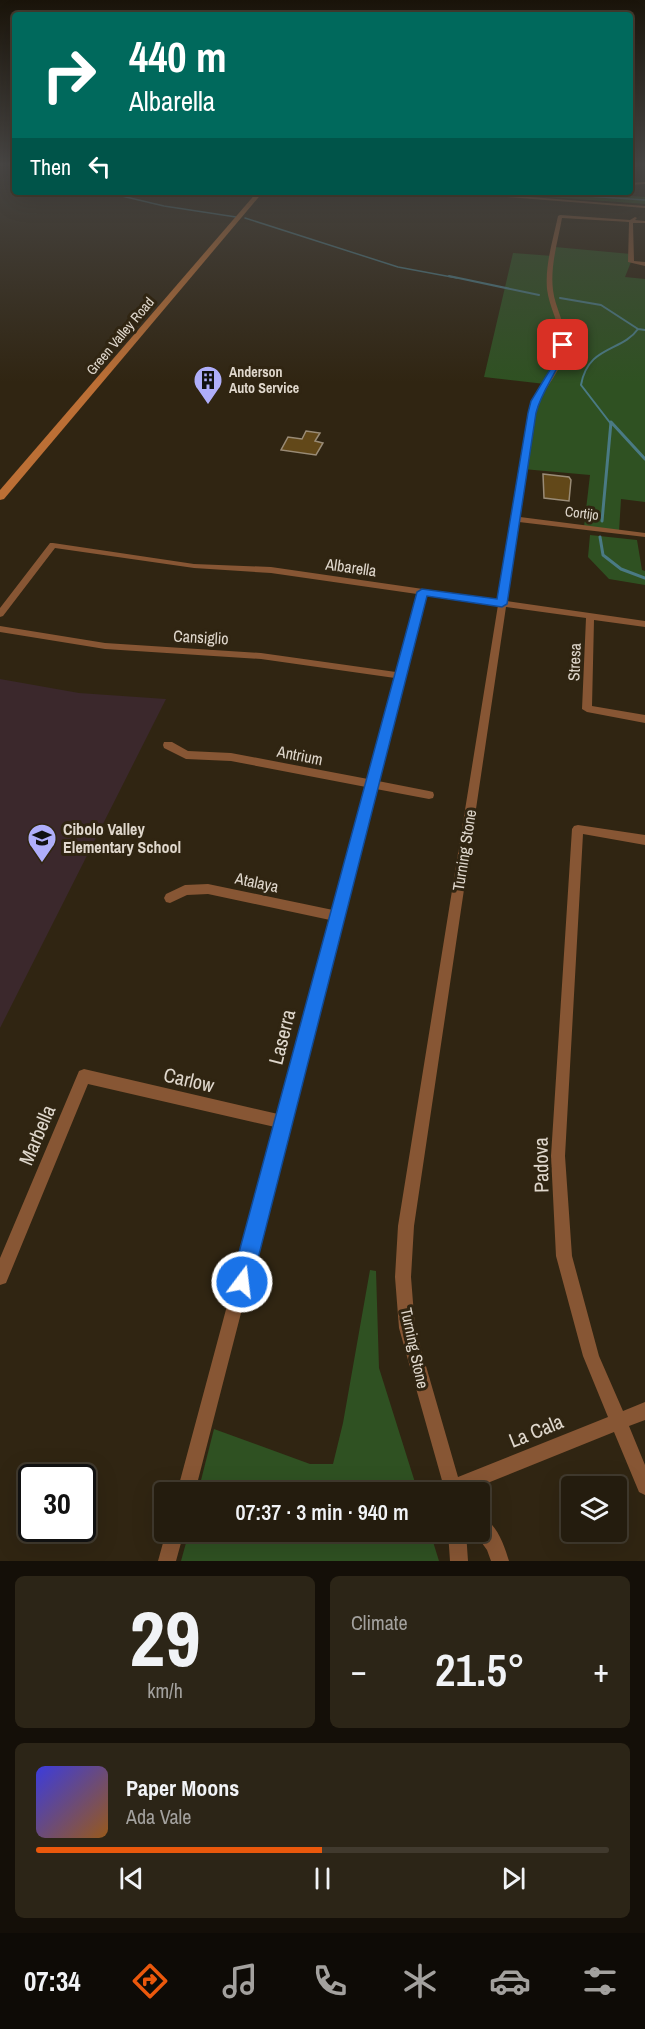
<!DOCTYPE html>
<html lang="en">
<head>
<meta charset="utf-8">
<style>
  body { margin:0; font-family:"Archivo Narrow",sans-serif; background:#2c2517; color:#f1f3f6; height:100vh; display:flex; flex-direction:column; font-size:22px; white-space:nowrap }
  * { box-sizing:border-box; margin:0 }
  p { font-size:20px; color:#a3a19e }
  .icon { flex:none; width:33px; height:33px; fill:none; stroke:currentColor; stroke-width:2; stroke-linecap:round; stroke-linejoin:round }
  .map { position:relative; height:1561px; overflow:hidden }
  .sheet { display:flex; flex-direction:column; gap:15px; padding:15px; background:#140f08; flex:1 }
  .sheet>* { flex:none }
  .hud { position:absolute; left:12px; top:12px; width:621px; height:183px; border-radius:6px; box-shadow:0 6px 24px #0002,0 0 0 2px #413a2e; background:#00695c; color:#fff; overflow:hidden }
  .buttons { position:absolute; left:561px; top:1476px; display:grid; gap:12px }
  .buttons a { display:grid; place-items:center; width:66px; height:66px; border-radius:6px; background:#241c0e; box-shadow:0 6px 24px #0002,0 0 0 2px #413a2e; font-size:30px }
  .speed { position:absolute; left:18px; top:1464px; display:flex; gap:12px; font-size:30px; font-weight:700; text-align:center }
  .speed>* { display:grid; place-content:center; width:78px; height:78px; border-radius:50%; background:#241c0e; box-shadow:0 6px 24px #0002,0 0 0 2px #413a2e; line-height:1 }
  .speed .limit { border:3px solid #111; border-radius:9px; background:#fff; color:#111 }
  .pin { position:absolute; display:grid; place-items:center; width:51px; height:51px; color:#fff; margin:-26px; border-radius:12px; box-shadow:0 3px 9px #0006 }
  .me { position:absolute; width:66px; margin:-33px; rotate:15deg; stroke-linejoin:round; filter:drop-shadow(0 0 4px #0008) }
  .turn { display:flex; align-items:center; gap:21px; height:126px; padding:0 18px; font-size:27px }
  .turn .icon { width:78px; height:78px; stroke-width:2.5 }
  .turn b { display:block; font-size:42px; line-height:51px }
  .then { display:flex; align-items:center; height:57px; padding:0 18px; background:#0003; gap:12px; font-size:22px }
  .big { font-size:45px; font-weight:600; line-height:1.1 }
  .sheet .widget { flex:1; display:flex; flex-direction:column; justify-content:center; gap:9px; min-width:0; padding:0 21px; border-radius:9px; background:#2c2517 }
  .sheet .dial { align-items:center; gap:0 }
  .dial b { font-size:78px; line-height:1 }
  .song { display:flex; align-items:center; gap:18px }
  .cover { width:72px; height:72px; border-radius:9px; background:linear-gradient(135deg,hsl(240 70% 55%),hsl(30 70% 35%)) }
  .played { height:6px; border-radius:3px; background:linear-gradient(90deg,#ea580c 50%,#413a2e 50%) }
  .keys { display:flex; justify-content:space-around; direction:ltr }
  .heat { display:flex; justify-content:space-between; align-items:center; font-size:33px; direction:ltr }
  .sheet .tiles { flex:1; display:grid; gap:15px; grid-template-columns:1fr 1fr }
  .widget:last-child { grid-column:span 2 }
  .trip { position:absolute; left:154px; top:1482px; width:336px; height:60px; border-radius:6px; background:#241c0e; box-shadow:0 6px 24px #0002,0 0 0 2px #413a2e; font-weight:600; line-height:60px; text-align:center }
  .tabs { display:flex; height:96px; justify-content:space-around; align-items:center; background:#0e0b06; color:#a3a19e }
  .tabs .icon { width:42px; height:42px }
  .tabs .current { color:#ea580c }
  .tabs b { font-size:27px; color:#f1f3f6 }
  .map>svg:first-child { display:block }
  .education { fill:#3b282c }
  .green { fill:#2f5122 }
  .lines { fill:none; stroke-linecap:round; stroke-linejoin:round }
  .stream-far2 { stroke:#4a7a84; stroke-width:1.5 }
  .stream-far1 { stroke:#4a7a84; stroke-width:2 }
  .stream { stroke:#4a7a84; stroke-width:3 }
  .building { fill:#624819; stroke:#998b76; stroke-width:1.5 }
  .street { fill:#875634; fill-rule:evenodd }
  .secondary { fill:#bc6f35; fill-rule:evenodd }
  .route { fill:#1a73e8; stroke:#114b97; stroke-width:1.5 }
  .labels { text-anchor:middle; stroke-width:6; stroke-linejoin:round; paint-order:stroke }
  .far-street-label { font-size:14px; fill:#e0d8cd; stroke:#302512 }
  .far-poi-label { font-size:14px; font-weight:bold; fill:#e0d8cd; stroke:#302512; text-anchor:start }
  .street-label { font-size:16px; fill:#e0d8cd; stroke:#302512 }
  .poi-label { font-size:16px; font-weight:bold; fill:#e0d8cd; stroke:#302512; text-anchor:start }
  .near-street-label { font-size:20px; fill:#e0d8cd; stroke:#302512 }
</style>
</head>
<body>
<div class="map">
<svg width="645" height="1561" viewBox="0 0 645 1561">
  <rect width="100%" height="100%" fill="#302512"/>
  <!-- education -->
  <path class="education" d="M0,679L79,693L166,699L0,1028Z"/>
  <!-- green -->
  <path class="green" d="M480,192H580L645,197V204Z
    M555,247L631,254V262L625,277L645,279V502L621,499L619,532L584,527L590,475L523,469L532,413L545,384L484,377L513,253L553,256Z
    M590,535L637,540L642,570L645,571V585L609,579L588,557Z
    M370,1270L376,1271L379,1368L418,1492H198L214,1429L310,1464H333L343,1423Z
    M189,1532H430L439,1561H181Z"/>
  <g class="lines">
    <!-- stream-far2 -->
    <path class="stream-far2" d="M105,192L164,206L236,217
      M529,192L645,200
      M245,218L398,267L457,278"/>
    <!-- stream-far1 -->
    <path class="stream-far1" d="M449,276L539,295
      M560,298L601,305L638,329L645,330
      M611,424L581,385C588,345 622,352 638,329"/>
    <!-- stream -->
    <path class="stream" d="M611,422L645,459
      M602,521L611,422
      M600,537L603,555L621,569L645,578"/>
  </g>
  <!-- building -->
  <path class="building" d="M306,431L320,433L315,441L323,443L316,455L281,450L288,437L302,439Z
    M543,474L569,477L571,480L569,501L544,498Z"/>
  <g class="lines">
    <!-- street -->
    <path class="street" d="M630,165L636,166L637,167H630Z
      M645,182V184L630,185V183Z
      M446,192H465L645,206V208Z
      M560,215L630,220L635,217L637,218L635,220L645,221V223H633L634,261L645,262V266L628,262L629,222L562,218C558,241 550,266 553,290C555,309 568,327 566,347C563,372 541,389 535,413C527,446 525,483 520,517L645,533V537L519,522L507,601L645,621V627L594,620L592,706L645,715V723L587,712L582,709L586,618L506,607L414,1226L411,1277L415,1328L458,1477L608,1417L583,1356L556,1256L551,1156L572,829L574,826L578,825L645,835V845L583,834L565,1156L572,1256L599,1356L623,1411L645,1402V1420L629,1426L645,1465V1495L639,1492L614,1432L465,1492H435L438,1486L443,1484L399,1328L395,1277L398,1226L498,605L426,595L378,781L429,791L433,792L434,795L433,798L429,799L376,789L198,1480L215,1486L218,1492H177L275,1127L88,1084L6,1283L0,1285V1258L79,1071L84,1069L278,1114L330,920L208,894L187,895L170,903L166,902L164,898L166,894L185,885L208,884L333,910L366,787L231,761L186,759L164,748L163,745L164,742H172L188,751L231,753L368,779L395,678L261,659L105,649L0,632V626L105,643L261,653L396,672L417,594L271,573L194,568L55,548L3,616L0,617V608L50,543H53L194,564L271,567L499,600L529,413C537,390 557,371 560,347C562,327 549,308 547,289C545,264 553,240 558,216Z
      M480,1516C497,1523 504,1545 509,1561H491L487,1550L474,1532H480Z
      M166,1532H184L176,1561H158Z
      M448,1532H466L468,1561H450Z"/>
    <!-- secondary -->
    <path class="secondary" d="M257,192H263L4,499L0,500V490Z"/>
  </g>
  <!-- sky -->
  <linearGradient id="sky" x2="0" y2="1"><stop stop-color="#1a140a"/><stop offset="0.43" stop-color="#484644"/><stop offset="1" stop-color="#484644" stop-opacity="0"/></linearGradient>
  <rect width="645" height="382" fill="url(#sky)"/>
  <!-- route -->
  <path class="route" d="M563,343L567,345C559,371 542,389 536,413L507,604L502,607L427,596L252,1282L249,1289L242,1292L234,1289L231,1282L417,592L422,589L497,599L528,413L531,401L553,365L559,345Z"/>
  <!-- icons -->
  <defs>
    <g id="building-pin" transform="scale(1.5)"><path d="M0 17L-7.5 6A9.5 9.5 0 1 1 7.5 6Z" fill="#afaefa" stroke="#302512"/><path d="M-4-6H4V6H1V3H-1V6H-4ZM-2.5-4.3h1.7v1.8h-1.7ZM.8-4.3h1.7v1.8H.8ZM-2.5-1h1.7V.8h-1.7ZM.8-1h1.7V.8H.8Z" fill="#111"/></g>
    <g id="school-pin" transform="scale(1.5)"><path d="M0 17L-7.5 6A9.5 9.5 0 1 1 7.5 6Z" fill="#afaefa" stroke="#302512"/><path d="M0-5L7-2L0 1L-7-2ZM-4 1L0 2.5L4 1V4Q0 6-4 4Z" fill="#111"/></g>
  </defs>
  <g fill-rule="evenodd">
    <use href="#building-pin" x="208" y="380"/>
    <use href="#school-pin" x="42" y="838"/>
  </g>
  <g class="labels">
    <!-- far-street labels -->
    <g class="far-street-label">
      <text transform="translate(120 336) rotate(-50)" y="5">Green Valley Road</text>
      <text transform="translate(582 513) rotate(7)" y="5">Cortijo</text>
    </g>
    <!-- far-poi labels -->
    <g class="far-poi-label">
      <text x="229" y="377">Anderson<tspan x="229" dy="16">Auto Service</tspan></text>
    </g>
    <!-- street labels -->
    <g class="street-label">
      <text transform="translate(351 567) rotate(8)" y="6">Albarella</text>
      <text transform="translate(201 637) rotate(3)" y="6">Cansiglio</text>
      <text transform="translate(574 662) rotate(-88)" y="6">Stresa</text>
      <text transform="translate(300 755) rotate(11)" y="6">Antrium</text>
      <text transform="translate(464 850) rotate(-81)" y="6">Turning Stone</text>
      <text transform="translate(257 882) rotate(12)" y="6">Atalaya</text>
      <text transform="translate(415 1348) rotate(78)" y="6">Turning Stone</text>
    </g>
    <!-- poi labels -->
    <g class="poi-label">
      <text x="63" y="835">Cibolo Valley<tspan x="63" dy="18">Elementary School</tspan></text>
    </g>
    <!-- near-street labels -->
    <g class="near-street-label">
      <text transform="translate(282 1037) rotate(-76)" y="7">Laserra</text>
      <text transform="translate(189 1080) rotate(13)" y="7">Carlow</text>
      <text transform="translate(37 1135) rotate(-67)" y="7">Marbella</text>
      <text transform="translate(541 1165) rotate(-91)" y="7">Padova</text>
      <text transform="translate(536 1431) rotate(-22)" y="7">La Cala</text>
    </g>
  </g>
</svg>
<div class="buttons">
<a><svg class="icon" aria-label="layers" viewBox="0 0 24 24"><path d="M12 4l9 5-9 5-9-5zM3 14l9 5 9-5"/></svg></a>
</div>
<div class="speed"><div class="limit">30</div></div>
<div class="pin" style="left:563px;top:345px;background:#d93025"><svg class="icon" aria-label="arrive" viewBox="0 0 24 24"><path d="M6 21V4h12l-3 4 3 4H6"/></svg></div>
<svg class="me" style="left:242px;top:1282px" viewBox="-20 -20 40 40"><circle r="17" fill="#1a73e8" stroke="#fff" stroke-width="3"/><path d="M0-11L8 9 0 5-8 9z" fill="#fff"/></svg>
<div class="trip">07:37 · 3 min · 940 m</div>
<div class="hud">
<div class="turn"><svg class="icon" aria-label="right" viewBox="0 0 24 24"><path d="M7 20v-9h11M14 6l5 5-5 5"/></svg><div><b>440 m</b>Albarella</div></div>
<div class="then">Then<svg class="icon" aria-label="left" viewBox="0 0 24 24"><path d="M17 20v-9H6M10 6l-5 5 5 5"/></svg></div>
</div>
</div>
<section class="sheet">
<div class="tiles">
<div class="widget dial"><b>29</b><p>km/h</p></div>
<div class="widget"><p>Climate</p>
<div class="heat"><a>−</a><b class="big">21.5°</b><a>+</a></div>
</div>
<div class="widget">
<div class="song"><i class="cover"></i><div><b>Paper Moons</b><p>Ada Vale</p></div></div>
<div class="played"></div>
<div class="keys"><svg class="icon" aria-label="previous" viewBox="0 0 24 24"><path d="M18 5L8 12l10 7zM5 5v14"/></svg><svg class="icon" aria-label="pause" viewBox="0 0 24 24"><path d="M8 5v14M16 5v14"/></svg><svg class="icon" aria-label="next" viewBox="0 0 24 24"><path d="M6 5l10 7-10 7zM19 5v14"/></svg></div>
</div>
</div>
</section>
<nav class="tabs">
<b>07:34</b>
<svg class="icon current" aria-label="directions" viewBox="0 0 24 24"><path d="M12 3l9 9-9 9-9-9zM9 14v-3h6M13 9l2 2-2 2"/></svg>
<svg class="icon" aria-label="music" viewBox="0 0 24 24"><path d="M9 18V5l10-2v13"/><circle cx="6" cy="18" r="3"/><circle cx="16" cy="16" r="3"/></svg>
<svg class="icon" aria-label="phone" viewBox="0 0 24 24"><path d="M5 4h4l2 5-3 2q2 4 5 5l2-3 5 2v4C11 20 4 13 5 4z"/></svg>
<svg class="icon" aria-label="climate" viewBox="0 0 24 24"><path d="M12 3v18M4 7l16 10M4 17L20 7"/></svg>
<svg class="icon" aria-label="car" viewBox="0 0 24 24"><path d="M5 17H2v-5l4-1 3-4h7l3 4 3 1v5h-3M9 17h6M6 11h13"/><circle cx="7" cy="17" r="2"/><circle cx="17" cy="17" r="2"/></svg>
<svg class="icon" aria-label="filters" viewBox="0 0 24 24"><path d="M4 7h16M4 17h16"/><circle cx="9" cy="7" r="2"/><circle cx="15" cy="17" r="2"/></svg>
</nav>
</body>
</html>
